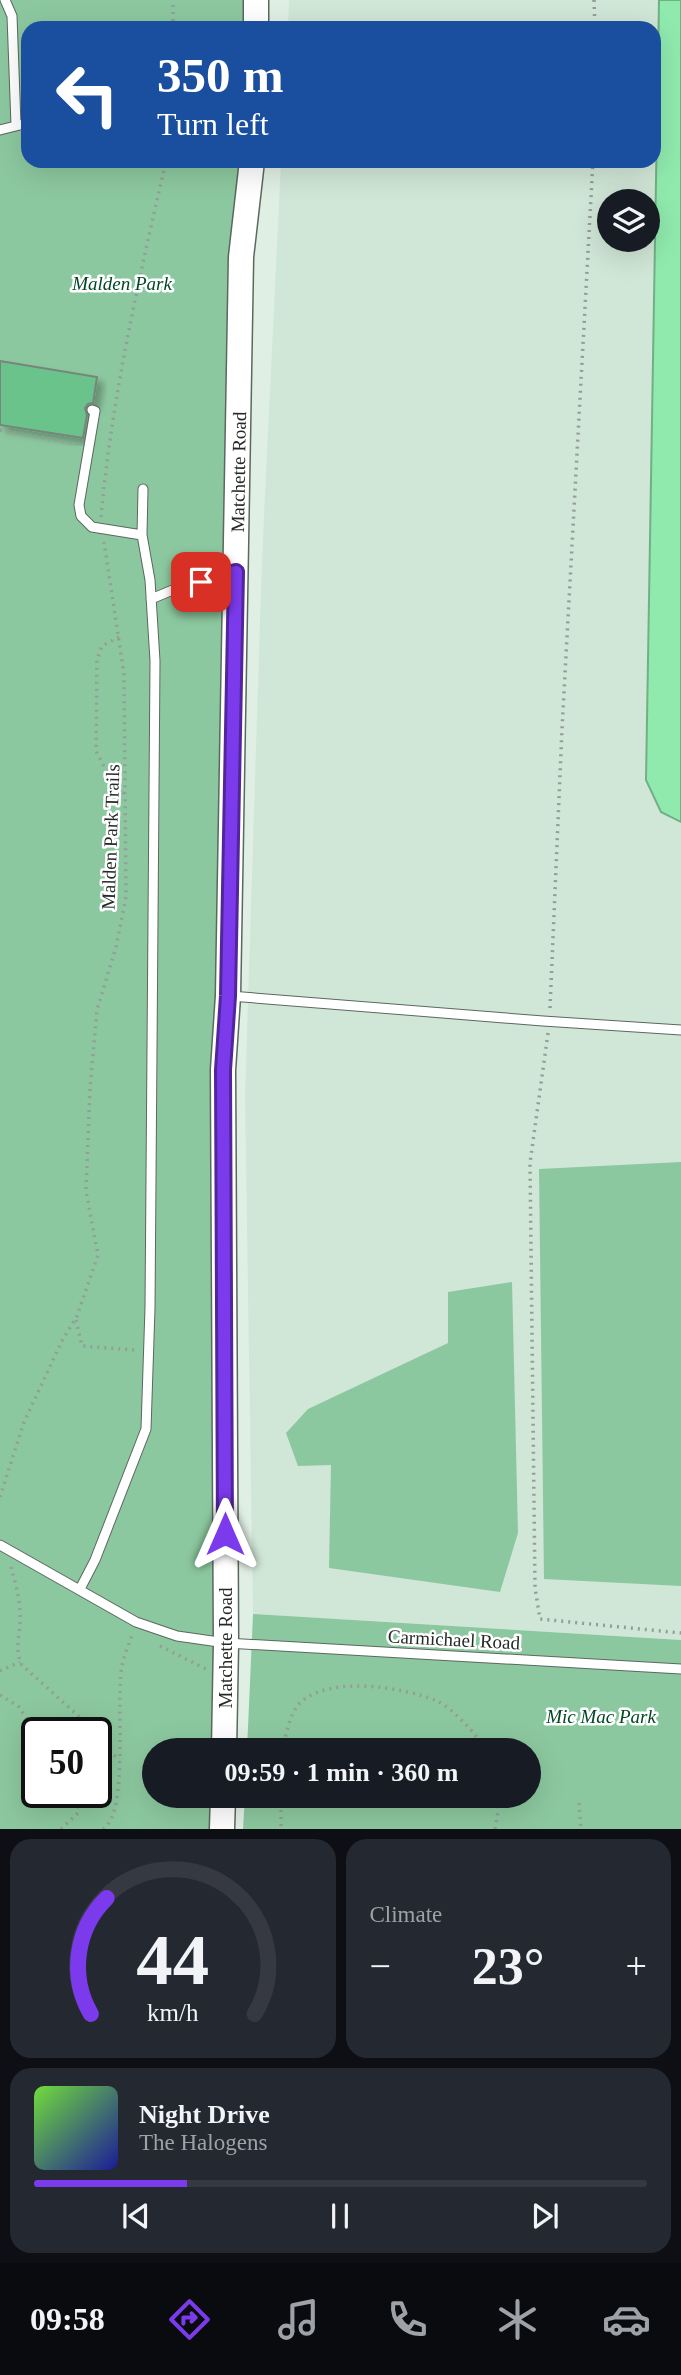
<!DOCTYPE html>
<html lang="en">
<head>
<meta charset="utf-8">
<style>
  body { margin:0; font-family:Georgia,serif; background:#242831; color:#f1f3f6; height:100vh; display:flex; flex-direction:column; font-size:26px; white-space:nowrap }
  * { box-sizing:border-box; margin:0 }
  p { font-size:23px; color:#9ea1a6 }
  .icon { flex:none; width:38px; height:38px; fill:none; stroke:currentColor; stroke-width:2; stroke-linecap:round; stroke-linejoin:round }
  .map { position:relative; height:1829px; overflow:hidden }
  .details { display:flex; flex-direction:column; gap:10px; padding:10px; background:#0d0f14; flex:1 }
  .details>* { flex:none }
  .guide { position:absolute; left:21px; top:21px; width:640px; height:147px; border-radius:21px; box-shadow:0 7px 28px #0002; background:#1a4fa0; color:#fff; overflow:hidden }
  .controls { position:absolute; left:597px; top:189px; display:grid; gap:14px }
  .controls a { display:grid; place-items:center; width:63px; height:63px; border-radius:50%; background:#171b24; box-shadow:0 7px 28px #0002; font-size:35px }
  .speed { position:absolute; left:21px; top:1717px; display:flex; gap:14px; font-size:35px; font-weight:700; text-align:center }
  .speed>* { display:grid; place-content:center; width:91px; height:91px; border-radius:50%; background:#171b24; box-shadow:0 7px 28px #0002; line-height:1 }
  .speed .limit { border:4px solid #111; border-radius:10px; background:#fff; color:#111 }
  .pin { position:absolute; display:grid; place-items:center; width:60px; height:60px; color:#fff; margin:-30px; border-radius:14px; box-shadow:0 4px 10px #0006 }
  .me { position:absolute; width:77px; margin:-38px; rotate:0deg; stroke-linejoin:round; filter:drop-shadow(0 0 5px #0008) }
  .turn { display:flex; align-items:center; gap:24px; height:147px; padding:0 21px; font-size:32px }
  .turn .icon { width:91px; height:91px; stroke-width:2.5 }
  .turn b { display:block; font-size:49px; line-height:60px }
  .big { font-size:52px; font-weight:700; line-height:1.1 }
  .details .card { flex:1; display:flex; flex-direction:column; justify-content:center; gap:10px; min-width:0; padding:0 24px; border-radius:21px; background:#242831 }
  .details .dial { align-items:center; gap:0 }
  .dial svg { height:182px; overflow:visible; fill:none; stroke:#363941; stroke-width:7; stroke-linecap:round; text-anchor:middle }
  .dial text { fill:#f1f3f6; stroke:none }
  .song { display:flex; align-items:center; gap:21px }
  .cover { width:84px; height:84px; border-radius:10px; background:linear-gradient(135deg,hsl(100 70% 55%),hsl(240 70% 35%)) }
  .played { height:7px; border-radius:4px; background:linear-gradient(90deg,#7c3aed 25%,#363941 25%) }
  .keys { display:flex; justify-content:space-around; direction:ltr }
  .heat { display:flex; justify-content:space-between; align-items:center; font-size:38px; direction:ltr }
  .details .tiles { flex:1; display:grid; gap:10px; grid-template-columns:1fr 1fr }
  .card:last-child { grid-column:span 2 }
  .trip { position:absolute; left:142px; top:1738px; width:399px; height:70px; border-radius:35px; background:#171b24; box-shadow:0 7px 28px #0002; font-weight:700; line-height:70px; text-align:center }
  .dock { display:flex; height:112px; justify-content:space-around; align-items:center; background:#090b0e; color:#9ea1a6 }
  .dock .icon { width:49px; height:49px }
  .dock .current { color:#7c3aed }
  .dock b { font-size:32px; color:#f1f3f6 }
  .map>svg:first-child { display:block }
  .built { fill:#d0e6d6; fill-rule:evenodd }
  .green { fill:#8cc89f; fill-rule:evenodd }
  .water { fill:#90eaae; stroke:#70b085; stroke-width:2 }
  .building { fill:#6ac38a; stroke:#78857b; stroke-width:2; filter:url(#shadow) }
  .lines { fill:none; stroke-linecap:round; stroke-linejoin:round }
  .service-casing { stroke:#5b685f; stroke-width:11 }
  .secondary-casing { stroke:#5b685f; stroke-width:27 }
  .path { stroke:#939e96; stroke-width:3.5; stroke-dasharray:2 5; stroke-linecap:butt }
  .service { stroke:#fff; stroke-width:9 }
  .secondary { stroke:#fff; stroke-width:24 }
  .route-casing { stroke:#51269a; stroke-width:18 }
  .route { stroke:#7c3aed; stroke-width:12 }
  .labels { text-anchor:middle; stroke-width:5; stroke-linejoin:round; paint-order:stroke }
  .park-label { font-size:19px; font-style:italic; fill:#004824; stroke:#fff }
  .street-label { font-size:19px; fill:#252a26; stroke:#fff }
</style>
</head>
<body>
<div class="map">
<svg width="681" height="1829" viewBox="0 0 681 1829">
  <defs>
    <filter id="shadow"><feDropShadow dx="6" dy="6" stdDeviation="3.5" flood-color="#0004"/></filter>
  </defs>
  <rect width="100%" height="100%" fill="#e0efe4"/>
  <!-- built -->
  <path class="built" d="M289,0H681V1640L253,1614L245,1097L262,559L281,161H654V28H288ZM609,201H648V240H609Z"/>
  <!-- green -->
  <path class="green" d="M0,0H245L246,28H28V161H245L223,1750H154V1796H222L221,1829H0ZM37,1732H96V1792H37Z
    M681,1162V1586L544,1579L539,1169Z
    M512,1282L518,1533L500,1592L329,1568L331,1465L298,1466L286,1433L308,1409L448,1343V1292Z
    M253,1614L681,1640V1829H243L245,1796H528V1750H247Z"/>
  <!-- water -->
  <path class="water" d="M659,0H681V822L661,812L646,780Z"/>
  <!-- building -->
  <path class="building" d="M0,361L97,377L93,403L88,404L85,408L87,415L83,438L0,425Z"/>
  <g class="lines">
    <!-- service casing -->
    <g class="service-casing">
      <path id="service" d="M5,0L12,16L16,125
        M0,130L28,123
        M92,410L95,411L79,505L81,516L92,527L142,535
        M151,599L175,589L234,572
        M230,996L543,1021L681,1030
        M0,1545L136,1622L177,1636L226,1643L681,1669
        M80,1589L95,1560L146,1429L150,1308L155,661L150,580L142,535L143,489"/>
    </g>
    <!-- secondary casing -->
    <g class="secondary-casing">
      <path id="secondary" d="M256,28V0
        M224,1750L226,1643L223,1070L228,996L241,257L252,161
        M222,1829L223,1796"/>
    </g>
    <!-- path -->
    <path class="path" d="M594,0L595,28
      M173,28V0
      M0,430L77,444
      M101,517C112,396 139,278 166,161
      M119,637L102,646L97,659L96,751L114,786L126,795
      M550,1008L562,729L593,161
      M548,1033L530,1163L535,1588L540,1619L681,1633
      M76,1320L82,1346L135,1350
      M0,1497L24,1422L62,1341L77,1316L98,1255L86,1191L90,1088L97,1010L116,947L126,897L124,674L104,542
      M11,1567C15,1581 19,1596 20,1611C22,1630 13,1647 22,1665L96,1732
      M160,1646L206,1669
      M0,1671L20,1662
      M0,1695L19,1707L33,1729L38,1732
      M97,1733L118,1760
      M282,1750C287,1734 289,1712 302,1701C332,1676 404,1687 437,1701C451,1707 479,1736 485,1750
      M281,1796V1829
      M579,1803L581,1829
      M61,1829L78,1813L77,1792
      M103,1829C130,1812 115,1698 122,1666C124,1655 129,1645 132,1635
      M495,1829L498,1811L497,1796"/>
    <!-- service -->
    <use href="#service" class="service"/>
    <!-- secondary -->
    <use href="#secondary" class="secondary"/>
  </g>
  <g class="lines">
    <!-- route casing -->
    <g class="route-casing">
      <path id="route" d="M201,582L236,572L228,996L223,1070L225,1534"/>
    </g>
    <!-- route -->
    <use href="#route" class="route"/>
  </g>
  <g class="labels">
    <!-- park labels -->
    <g class="park-label">
      <text x="122" y="290">Malden Park</text>
      <text x="601" y="1723">Mic Mac Park</text>
    </g>
    <!-- street labels -->
    <g class="street-label">
      <text transform="translate(238 472) rotate(-89)" y="7">Matchette Road</text>
      <text transform="translate(110 837) rotate(-88)" y="7">Malden Park Trails</text>
      <text transform="translate(454 1639) rotate(3)" y="7">Carmichael Road</text>
      <text transform="translate(225 1648) rotate(-90)" y="7">Matchette Road</text>
    </g>
  </g>
</svg>
<div class="controls">
<a><svg class="icon" aria-label="layers" viewBox="0 0 24 24"><path d="M12 4l9 5-9 5-9-5zM3 14l9 5 9-5"/></svg></a>
</div>
<div class="speed"><div class="limit">50</div></div>
<div class="pin" style="left:201px;top:582px;background:#d93025"><svg class="icon" aria-label="arrive" viewBox="0 0 24 24"><path d="M6 21V4h12l-3 4 3 4H6"/></svg></div>
<svg class="me" style="left:225px;top:1534px" viewBox="-20 -20 40 40"><path d="M0-17L14 15 0 8-14 15z" fill="#7c3aed" stroke="#fff" stroke-width="4"/></svg>
<div class="trip">09:59 · 1 min · 360 m</div>
<div class="guide">
<div class="turn"><svg class="icon" aria-label="left" viewBox="0 0 24 24"><path d="M17 20v-9H6M10 6l-5 5 5 5"/></svg><div><b>350 m</b>Turn left</div></div>
</div>
</div>
<section class="details">
<div class="tiles">
<div class="card dial"><svg viewBox="0 0 100 80">
<path d="M14 69A42 42 0 1 1 86 69"/>
<path d="M14 69A42 42 0 0 1 21 18" stroke="#7c3aed"/>
<text x="50" y="56" font-size="32" font-weight="700">44</text>
<text x="50" y="72" font-size="11">km/h</text>
</svg></div>
<div class="card"><p>Climate</p>
<div class="heat"><a>−</a><b class="big">23°</b><a>+</a></div>
</div>
<div class="card">
<div class="song"><i class="cover"></i><div><b>Night Drive</b><p>The Halogens</p></div></div>
<div class="played"></div>
<div class="keys"><svg class="icon" aria-label="previous" viewBox="0 0 24 24"><path d="M18 5L8 12l10 7zM5 5v14"/></svg><svg class="icon" aria-label="pause" viewBox="0 0 24 24"><path d="M8 5v14M16 5v14"/></svg><svg class="icon" aria-label="next" viewBox="0 0 24 24"><path d="M6 5l10 7-10 7zM19 5v14"/></svg></div>
</div>
</div>
</section>
<nav class="dock">
<b>09:58</b>
<svg class="icon current" aria-label="directions" viewBox="0 0 24 24"><path d="M12 3l9 9-9 9-9-9zM9 14v-3h6M13 9l2 2-2 2"/></svg>
<svg class="icon" aria-label="music" viewBox="0 0 24 24"><path d="M9 18V5l10-2v13"/><circle cx="6" cy="18" r="3"/><circle cx="16" cy="16" r="3"/></svg>
<svg class="icon" aria-label="phone" viewBox="0 0 24 24"><path d="M5 4h4l2 5-3 2q2 4 5 5l2-3 5 2v4C11 20 4 13 5 4z"/></svg>
<svg class="icon" aria-label="climate" viewBox="0 0 24 24"><path d="M12 3v18M4 7l16 10M4 17L20 7"/></svg>
<svg class="icon" aria-label="car" viewBox="0 0 24 24"><path d="M5 17H2v-5l4-1 3-4h7l3 4 3 1v5h-3M9 17h6M6 11h13"/><circle cx="7" cy="17" r="2"/><circle cx="17" cy="17" r="2"/></svg>
</nav>
</body>
</html>
